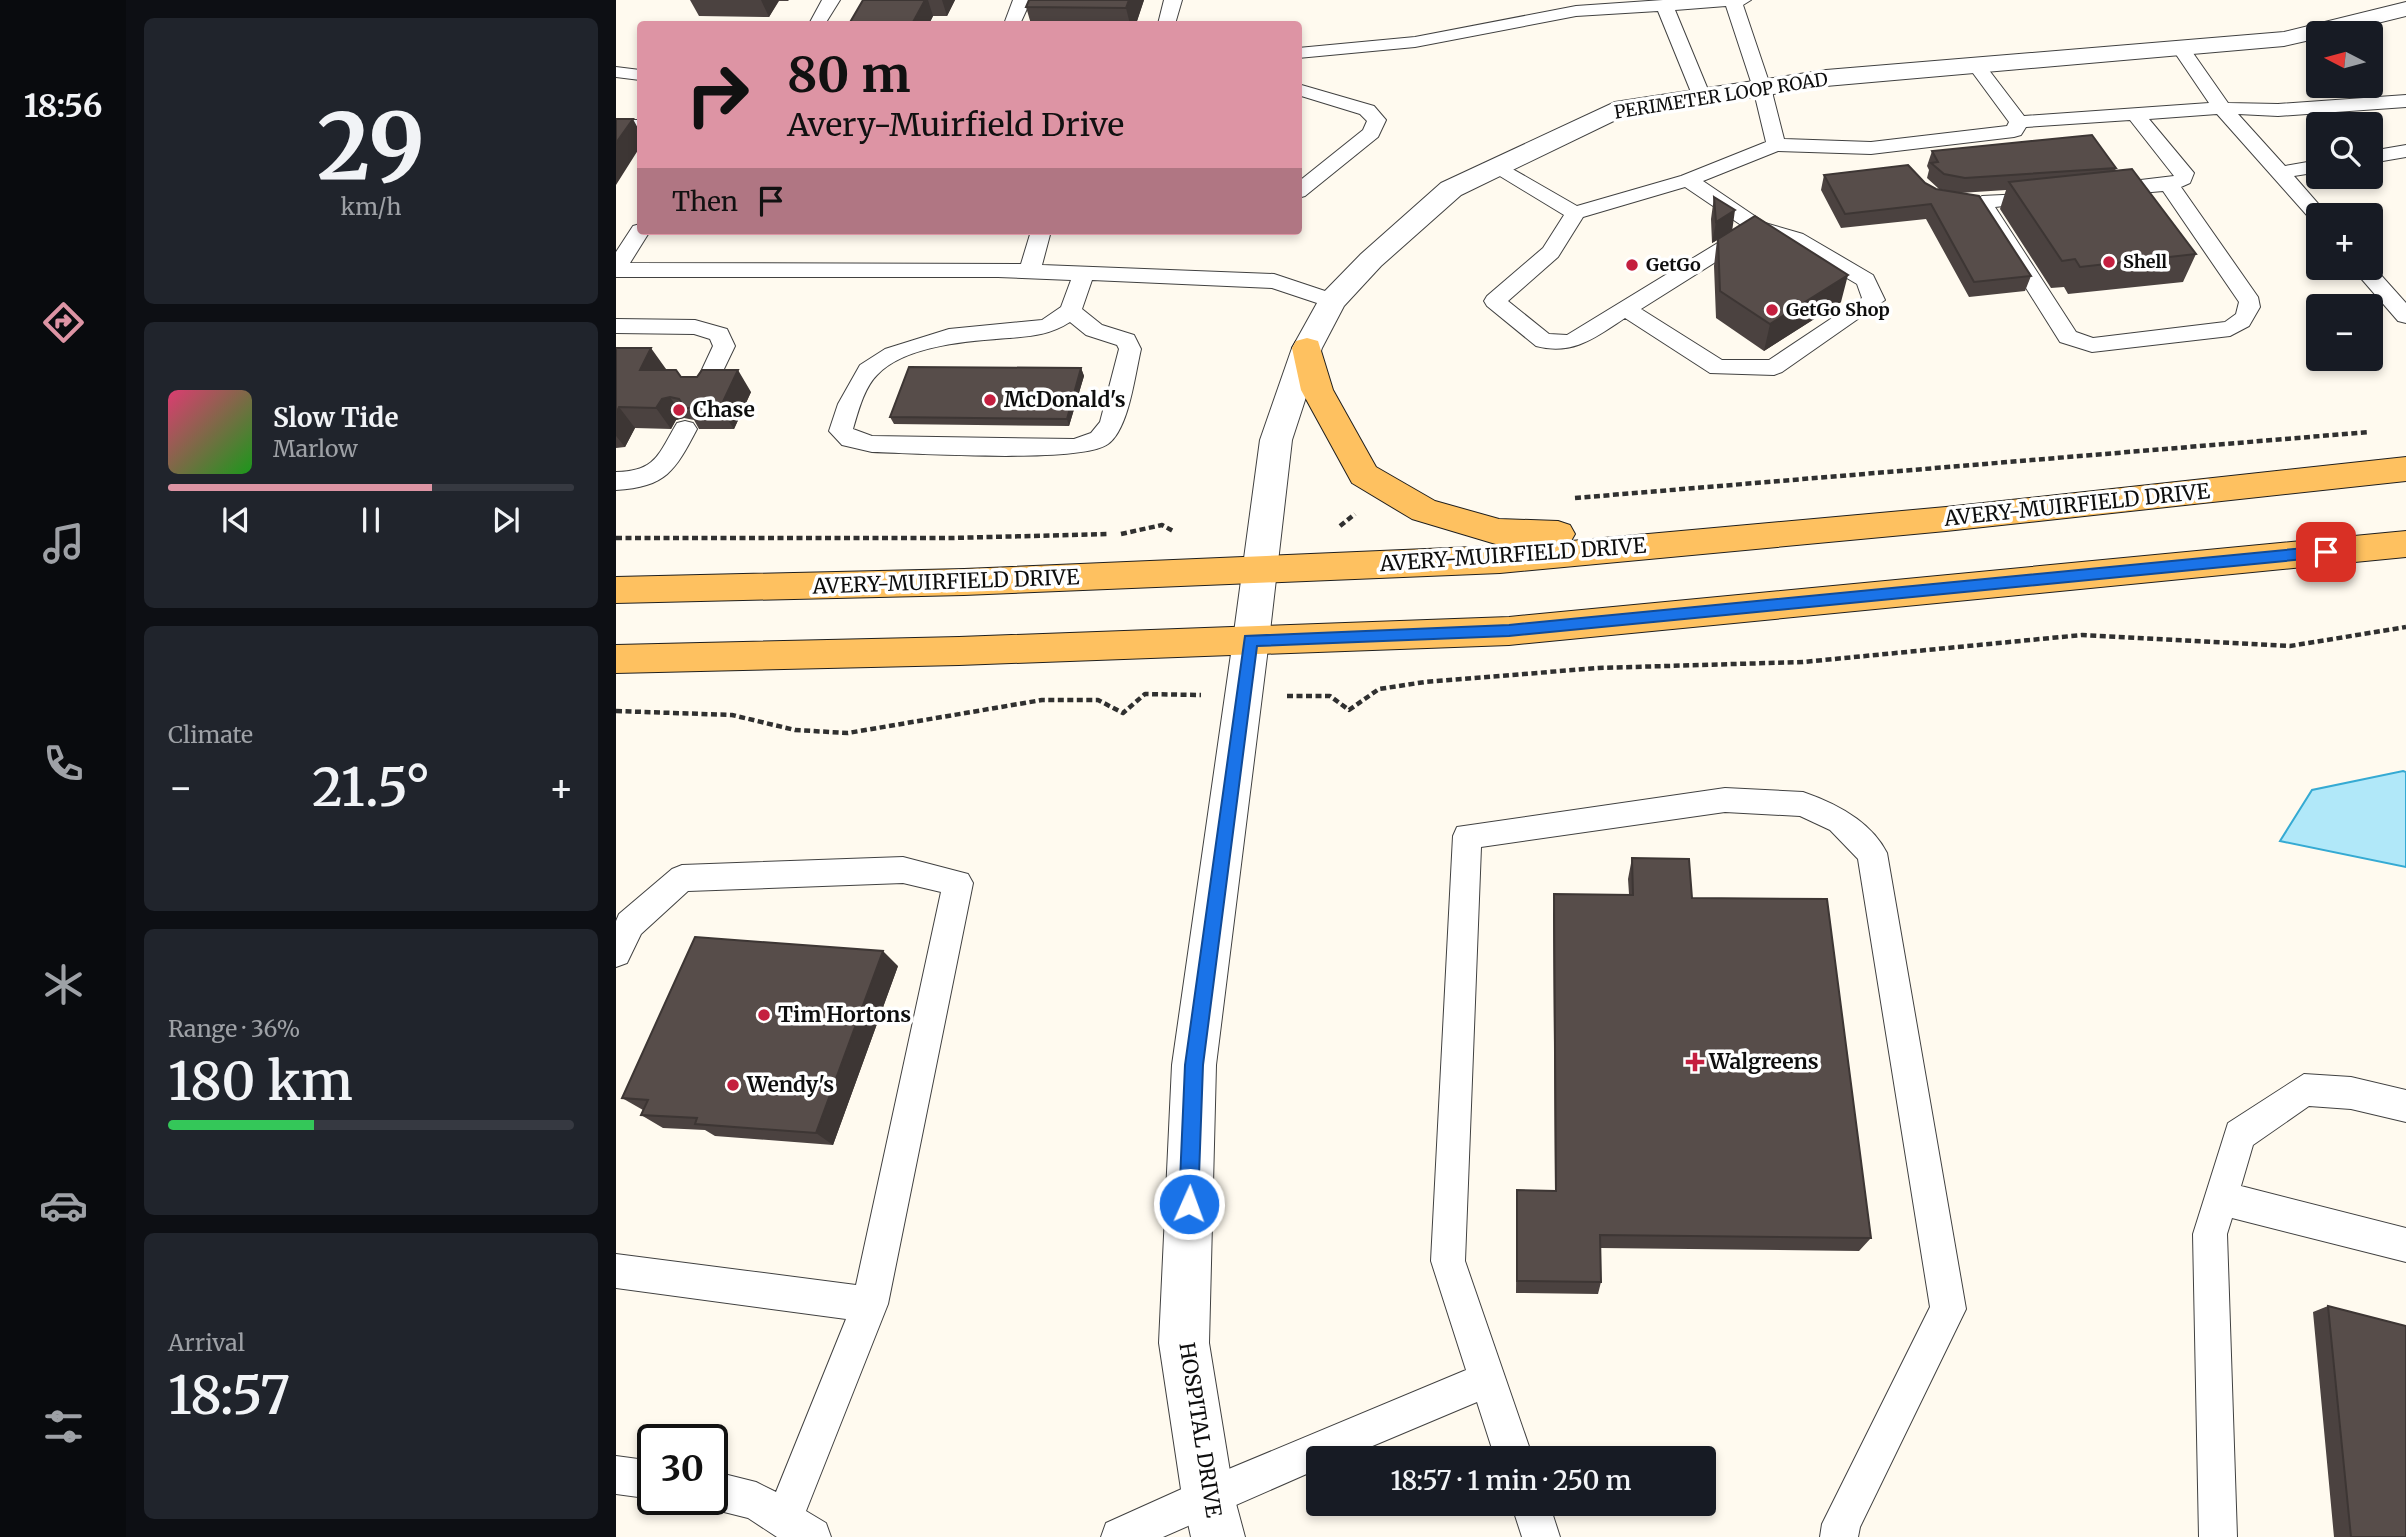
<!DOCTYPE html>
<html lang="en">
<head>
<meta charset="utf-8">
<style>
  body { margin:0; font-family:Merriweather,serif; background:#20242c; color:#f1f3f6; height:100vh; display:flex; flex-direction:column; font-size:26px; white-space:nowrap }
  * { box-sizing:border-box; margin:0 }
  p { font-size:23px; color:#9ea1a6 }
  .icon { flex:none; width:38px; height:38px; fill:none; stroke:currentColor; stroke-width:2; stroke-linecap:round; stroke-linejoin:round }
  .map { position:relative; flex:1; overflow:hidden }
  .panel { display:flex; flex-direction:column; gap:18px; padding:18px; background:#0d0f14; width:490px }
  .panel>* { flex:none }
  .guide { position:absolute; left:21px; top:21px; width:665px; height:214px; border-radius:7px; box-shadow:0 4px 10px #0003; background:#dd94a4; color:#111; overflow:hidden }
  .needle { width:46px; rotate:276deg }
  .controls { position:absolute; left:1690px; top:21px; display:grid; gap:14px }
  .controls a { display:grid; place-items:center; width:77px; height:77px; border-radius:7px; background:#171b24; box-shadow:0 4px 10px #0003; font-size:35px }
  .speed { position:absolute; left:21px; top:1424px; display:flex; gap:14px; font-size:35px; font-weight:700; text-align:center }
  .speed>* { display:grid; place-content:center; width:91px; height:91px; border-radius:50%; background:#171b24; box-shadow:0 4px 10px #0003; line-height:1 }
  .speed .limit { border:4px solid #111; border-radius:10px; background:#fff; color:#111 }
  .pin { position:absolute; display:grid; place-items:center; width:60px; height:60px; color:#fff; margin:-30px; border-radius:14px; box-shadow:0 4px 10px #0006 }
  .me { position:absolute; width:77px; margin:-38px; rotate:2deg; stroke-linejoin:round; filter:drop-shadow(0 0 5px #0008) }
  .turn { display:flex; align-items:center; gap:24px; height:147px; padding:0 35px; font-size:32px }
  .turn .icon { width:91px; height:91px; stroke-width:2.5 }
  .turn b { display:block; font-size:49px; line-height:60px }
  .then { display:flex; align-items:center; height:66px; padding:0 35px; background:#0003; gap:14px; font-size:26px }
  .big { font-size:52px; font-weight:600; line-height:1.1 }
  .panel .widget { flex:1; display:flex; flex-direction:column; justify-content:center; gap:10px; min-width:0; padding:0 24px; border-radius:10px; background:#20242c }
  .panel .dial { align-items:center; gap:0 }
  .dial b { font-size:91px; line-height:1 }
  .song { display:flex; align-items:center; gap:21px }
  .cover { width:84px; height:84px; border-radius:10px; background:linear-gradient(135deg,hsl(340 70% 55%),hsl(120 70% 35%)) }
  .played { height:7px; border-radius:4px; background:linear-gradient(90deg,#dd94a4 65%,#363941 65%) }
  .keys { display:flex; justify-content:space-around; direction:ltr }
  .heat { display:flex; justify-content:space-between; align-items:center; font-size:38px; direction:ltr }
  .charge { height:10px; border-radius:5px; background:linear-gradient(90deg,#34c759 36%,#363941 0) }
  .trip { position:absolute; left:690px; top:1446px; width:410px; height:70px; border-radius:7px; background:#171b24; box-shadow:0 4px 10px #0003; font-weight:600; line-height:70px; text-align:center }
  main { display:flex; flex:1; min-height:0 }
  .tab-bar { display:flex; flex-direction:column; width:126px; justify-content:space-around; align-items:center; background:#090b0e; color:#9ea1a6 }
  .tab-bar .icon { width:49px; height:49px }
  .tab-bar .on { color:#dd94a4 }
  .tab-bar b { font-size:32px; color:#f1f3f6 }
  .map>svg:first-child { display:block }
  .water { fill:#b1e8f9; stroke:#35aad3; stroke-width:2 }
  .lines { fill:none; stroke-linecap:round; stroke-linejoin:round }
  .service-casing { stroke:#414141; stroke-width:2 }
  .minor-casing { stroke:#414141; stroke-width:2 }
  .tertiary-casing { stroke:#414141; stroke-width:2 }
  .primary-casing { stroke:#1f1f1f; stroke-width:2 }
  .path { stroke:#303030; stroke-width:4.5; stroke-dasharray:6 3.5; stroke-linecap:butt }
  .service { fill:#fff; fill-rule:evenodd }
  .minor { fill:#fff; fill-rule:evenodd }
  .tertiary { fill:#fff; fill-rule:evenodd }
  .primary { fill:#fec160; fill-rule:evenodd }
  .wall { fill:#4b4240 }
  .shaded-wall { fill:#3d3634 }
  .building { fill:#574d4a; stroke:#3d3634; stroke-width:2 }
  .route { fill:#1a73e8; stroke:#114b97; stroke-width:2 }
  .poi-dot { fill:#c41f3f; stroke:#fff; stroke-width:2.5 }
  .labels { text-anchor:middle; stroke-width:7; stroke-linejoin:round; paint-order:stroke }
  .far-street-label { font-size:18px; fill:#0e0e0e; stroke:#fff }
  .far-poi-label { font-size:18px; font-weight:bold; fill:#0e0e0e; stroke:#fff; text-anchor:start }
  .poi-label { font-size:21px; font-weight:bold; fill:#0e0e0e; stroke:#fff; text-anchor:start }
  .street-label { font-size:21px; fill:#0e0e0e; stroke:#fff }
</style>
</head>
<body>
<main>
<nav class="tab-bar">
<b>18:56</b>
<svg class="icon on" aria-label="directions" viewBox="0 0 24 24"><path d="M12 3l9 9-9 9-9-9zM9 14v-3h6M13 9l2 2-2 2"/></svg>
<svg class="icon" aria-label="music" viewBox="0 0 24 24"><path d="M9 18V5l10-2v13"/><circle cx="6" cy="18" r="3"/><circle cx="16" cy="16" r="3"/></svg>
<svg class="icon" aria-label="phone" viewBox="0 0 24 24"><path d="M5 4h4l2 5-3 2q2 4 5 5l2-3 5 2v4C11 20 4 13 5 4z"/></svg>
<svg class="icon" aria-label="climate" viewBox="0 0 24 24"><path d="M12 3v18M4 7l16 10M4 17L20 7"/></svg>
<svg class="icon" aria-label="car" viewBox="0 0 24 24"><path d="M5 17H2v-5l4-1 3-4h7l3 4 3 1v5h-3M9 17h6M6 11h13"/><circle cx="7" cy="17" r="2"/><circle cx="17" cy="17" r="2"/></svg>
<svg class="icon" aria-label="filters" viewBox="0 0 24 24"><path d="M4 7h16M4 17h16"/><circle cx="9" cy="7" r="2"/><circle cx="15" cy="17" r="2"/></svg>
</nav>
<section class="panel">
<div class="widget dial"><b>29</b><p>km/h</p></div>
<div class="widget">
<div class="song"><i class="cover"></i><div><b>Slow Tide</b><p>Marlow</p></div></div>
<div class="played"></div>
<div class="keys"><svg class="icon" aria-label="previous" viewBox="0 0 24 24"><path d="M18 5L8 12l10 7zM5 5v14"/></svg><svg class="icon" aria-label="pause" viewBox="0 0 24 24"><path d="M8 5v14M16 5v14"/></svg><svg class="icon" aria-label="next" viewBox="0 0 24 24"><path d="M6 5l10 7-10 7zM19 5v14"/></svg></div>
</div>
<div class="widget"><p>Climate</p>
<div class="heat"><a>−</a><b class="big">21.5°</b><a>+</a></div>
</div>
<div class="widget"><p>Range · 36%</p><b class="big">180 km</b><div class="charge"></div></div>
<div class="widget"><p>Arrival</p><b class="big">18:57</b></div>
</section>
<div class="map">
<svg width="1790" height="1537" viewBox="0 0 1790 1537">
  <rect width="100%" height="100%" fill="#fffaef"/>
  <!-- water -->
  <path class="water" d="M1787,771L1790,772V867L1664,841L1696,790Z"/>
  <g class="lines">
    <!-- service casing -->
    <g class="service-casing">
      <path id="service" d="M206,0H224L209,24H193Z
        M397,0H415L404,24H388Z
        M548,0H566L559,24H542Z
        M1047,0H1135L1127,5L1155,88L1168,139L1255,142L1391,126L1393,122L1351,65L1360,60L1366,61L1408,116L1593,103L1555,47L1564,42L1570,43L1612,103L1662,104L1790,95V107L1662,116L1622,114L1669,166L1703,160V172L1678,176L1712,215H1703V223L1696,221L1601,114L1533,119L1578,173L1574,183L1565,187L1642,297L1644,307L1633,326L1614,336L1476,352L1444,342L1356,202L1366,196L1430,193L1433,197L1430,201L1379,207L1460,332L1477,338L1609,322L1620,314L1623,302L1547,191L1491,196L1481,190L1491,184L1558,176L1514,120L1410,127L1405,135L1398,137L1255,154L1162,151L1087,181L1149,223L1187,234L1257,275L1269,300L1166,372L1158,375L1094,373L1009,318C980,337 957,356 920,346L871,306L868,301L871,296L927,248L948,215L869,167L872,163H886L961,206L1065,176L1150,142L1137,88L1110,6L1059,10L1095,97L1086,103L1077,97L1042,11L960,16L799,47L682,58V48L799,37L960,6ZM1069,187L1128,227L951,335L933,334L892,301L942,257L967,217ZM1144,234L1173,244L1241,284L1246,298L1153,360H1106L1025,309Z
        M0,67L24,70V80L0,77Z
        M682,84L758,106L770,120L762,137L689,196L682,198V182L747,130L751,121L744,114L682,95Z
        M0,120H24V132H0Z
        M1790,145V157L1755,163V151Z
        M24,224V231H34L14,263L405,264L415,231H435L426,265L658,274L724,296L727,301L716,308L656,288L476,280L466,309L486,325L518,335L525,349C519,374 513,429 492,444C465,464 298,453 256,452L226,445L213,431L222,404L244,365L269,349L333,329L426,320L445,307L455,280L382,277H0V252L17,226ZM454,322L470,335L501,345L503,349L484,422L475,433L458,439L256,436L237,429C242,412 248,388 261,375C289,345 354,341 393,338C416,336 434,335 454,322Z
        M1755,264L1790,303V323L1782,321L1736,268H1755Z
        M0,319L79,320L111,329L119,346L95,396H79L76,391L97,346L94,339L78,334L0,333Z
        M69,421L77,423L81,429C59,471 50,487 0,490V472C40,471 42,455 61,423Z
        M1109,788L1187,792C1219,803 1255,821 1271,853L1350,1309L1244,1527L1242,1537H1204L1206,1524L1314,1307L1242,859L1214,830L1184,816L1109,812L865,847L849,1261L917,1458H879L861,1402L728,1458H702V1469L547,1537H485L490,1523L579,1483L850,1370L815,1261L837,836L841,827Z
        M287,857L352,874L357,883L272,1304L190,1511L210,1523L215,1537H161L132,1518L96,1509L81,1500H96V1471L140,1482L160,1492L230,1319L0,1288V1254L240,1285L325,892L287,883L72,891L25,934L11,963L0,967V921L3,914L56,869L66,865Z
        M1688,1074L1735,1077L1790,1090V1122L1735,1109L1693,1106L1637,1145L1625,1186L1790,1228V1262L1616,1218L1611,1234L1621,1537H1583L1577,1234L1612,1123Z
        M0,1456L37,1461V1499L0,1494Z
        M895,1503H933L944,1537H906Z"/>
    </g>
    <!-- minor casing -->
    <g class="minor-casing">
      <path id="minor" d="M635,626L648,630L653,640L600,1065L593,1343L618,1496L629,1537H575L566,1496L543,1343L556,1065L617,640L622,630Z"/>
    </g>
    <!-- tertiary casing -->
    <g class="tertiary-casing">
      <path id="tertiary" d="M1790,2V16L1721,33H1703V38L1668,46L1210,86L1006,117L845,195L765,266L728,306L706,348L676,440L653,640L648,650L635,654L622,650L617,640L644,440L676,348L706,294L745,254L825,183L999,102L1210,70L1668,32Z"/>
    </g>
    <!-- primary casing -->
    <g class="primary-casing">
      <path id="primary" d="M691,338L702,341L717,390L760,467L819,501L883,519L942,521L954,525L959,534L955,541L1330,507L1790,457V481L1330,531L884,573L348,595L0,603V577L348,569L903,545H883L796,519L736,483L685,390L676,348L680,341Z
        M1790,531V557L893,645L343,665L0,673V645L343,637L893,617Z"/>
    </g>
    <!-- path -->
    <path class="path" d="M959,498L1753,432
      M724,526L739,514
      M505,534L546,525L559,532
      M0,538H335L493,534
      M671,696H714L733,710L763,689L809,682L982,668L1187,662L1466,635L1674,646L1790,627
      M0,711L116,715L179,730L232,733L426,700H482L507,713L529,694L585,695"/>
    <!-- service -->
    <use href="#service" class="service"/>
    <!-- minor -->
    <use href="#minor" class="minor"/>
    <!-- tertiary -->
    <use href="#tertiary" class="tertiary"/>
    <!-- primary -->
    <use href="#primary" class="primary"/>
  </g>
  <!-- wall -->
  <path class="wall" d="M74,0H173L172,1H163L153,17L83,16Z
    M247,0H339L331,16H317L313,24H233Z
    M528,0L520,24H415L410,7Z
    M1316,151L1500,168L1499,171L1580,254L1567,282L1452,294L1448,287L1435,288L1384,209L1390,190L1344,193L1415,276L1409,291L1353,297L1310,219L1225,228L1205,190L1208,175L1309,183L1320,189L1343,193L1323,189L1311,178L1313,170L1311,166Z
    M1098,197L1116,230L1225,302L1148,351L1100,318L1098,266L1101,240L1096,243L1095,219Z
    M0,348L50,369L49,370L65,377L135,392L118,429H83L78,420L68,418L60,420L55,429L19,428L9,447L0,448Z
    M465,368L468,376L453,426L278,424L274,417Z
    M1016,858L1076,898L1255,1238L1243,1251L984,1248L985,1282L982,1294L900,1293L901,1190L939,1191L937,914L938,894H1013L1012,879Z
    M282,966L217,1145L99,1136L89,1130L47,1128L25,1115L27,1110L6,1098Z
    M1712,1306L1790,1537H1718L1697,1312Z"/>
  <!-- shaded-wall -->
  <path class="shaded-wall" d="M145,0H163L153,17Z
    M309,0H312L317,16L313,24H296Z
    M326,0H339L331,16Z
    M513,0H528L520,24H514L510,8Z
    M17,119L24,132V147L0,185V143Z
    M1119,210L1116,232L1096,243L1100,222Z
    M1232,275L1225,302L1148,351L1154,324Z
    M35,348L50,369L39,391L24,370Z
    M465,368L468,376L453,426L451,419Z
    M122,370L135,392L118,429L104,408Z
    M54,397L68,418L60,420L55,429L40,408L46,399Z
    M3,407L19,428L9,447L0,436V414Z
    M267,951L282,966L217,1145L200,1133Z"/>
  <!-- building -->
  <path class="building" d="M247,0H309L296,24H233Z
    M413,0H513L510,8L410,7Z
    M0,119H17L0,143Z
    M1476,135L1500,168L1349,178L1328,174L1315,163L1322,162L1316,151Z
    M1292,165L1309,183L1320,189L1363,196L1415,276L1358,282L1315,204L1229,214L1208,175Z
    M1516,169L1580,254L1464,267L1459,259L1446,261L1393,182Z
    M1098,197L1119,210L1100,222Z
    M1139,216L1232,275L1154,324L1104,291L1102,239Z
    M0,348H35L24,370H60L65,377H81L86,370H122L104,408H69L63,399L54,397L46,399L40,408L3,407L0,414Z
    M293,367L465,368L451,419L274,417Z
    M1016,858L1073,859L1076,898L1211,899L1255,1238L984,1235L985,1282L901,1281V1190L940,1191L938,894L1017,895Z
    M79,937L267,951L200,1133L79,1124L81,1118L25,1115L32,1100L6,1098Z
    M1712,1306L1790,1326V1537H1735Z"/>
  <!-- route -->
  <path class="route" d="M1710,546L1717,552L1710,557L893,636L641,646L587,1065L582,1204L580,1211L573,1214L566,1211L563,1204L569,1065L629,636L893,625Z"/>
  <!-- markers -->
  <g class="poi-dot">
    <circle cx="1493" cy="262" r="7"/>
    <circle cx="1016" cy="265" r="7"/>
    <circle cx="1156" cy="310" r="7"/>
    <circle cx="374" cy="400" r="7"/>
    <circle cx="63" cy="410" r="7"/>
    <circle cx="148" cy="1015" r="7"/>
    <path d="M1075.5 1051.5h7v7h7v7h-7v7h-7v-7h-7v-7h7z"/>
    <circle cx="117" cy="1085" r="7"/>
  </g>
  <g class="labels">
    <!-- far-street labels -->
    <g class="far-street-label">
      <text transform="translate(1105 96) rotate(-9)" y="6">PERIMETER LOOP ROAD</text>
    </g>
    <!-- far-poi labels -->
    <g class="far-poi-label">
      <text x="1507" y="268">Shell</text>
      <text x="1030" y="271">GetGo</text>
      <text x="1170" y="316">GetGo Shop</text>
    </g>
    <!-- poi labels -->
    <g class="poi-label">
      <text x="388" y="407">McDonald's</text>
      <text x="77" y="417">Chase</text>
      <text x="162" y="1022">Tim Hortons</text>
      <text x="1093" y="1069">Walgreens</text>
      <text x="131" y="1092">Wendy's</text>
    </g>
    <!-- street labels -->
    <g class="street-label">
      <text transform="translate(1461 505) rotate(-6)" y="7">AVERY-MUIRFIELD DRIVE</text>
      <text transform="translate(897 555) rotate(-4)" y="7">AVERY-MUIRFIELD DRIVE</text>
      <text transform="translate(330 582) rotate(-2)" y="7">AVERY-MUIRFIELD DRIVE</text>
      <text transform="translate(584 1430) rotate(81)" y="7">HOSPITAL DRIVE</text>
    </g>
  </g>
</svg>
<div class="controls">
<a><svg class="needle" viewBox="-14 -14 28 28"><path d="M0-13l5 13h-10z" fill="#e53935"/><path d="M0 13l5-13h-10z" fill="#9ea1a6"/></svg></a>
<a><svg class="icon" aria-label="search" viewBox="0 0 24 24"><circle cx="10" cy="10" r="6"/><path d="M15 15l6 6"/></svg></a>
<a>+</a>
<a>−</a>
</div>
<div class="speed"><div class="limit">30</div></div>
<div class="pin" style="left:1710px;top:552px;background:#d93025"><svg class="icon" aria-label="arrive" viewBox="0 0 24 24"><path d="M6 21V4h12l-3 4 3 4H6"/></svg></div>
<svg class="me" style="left:573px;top:1204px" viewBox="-20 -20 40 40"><circle r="17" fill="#1a73e8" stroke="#fff" stroke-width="3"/><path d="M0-11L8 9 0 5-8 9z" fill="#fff"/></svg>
<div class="trip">18:57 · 1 min · 250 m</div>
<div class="guide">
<div class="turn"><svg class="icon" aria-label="right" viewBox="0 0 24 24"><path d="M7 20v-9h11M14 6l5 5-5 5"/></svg><div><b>80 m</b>Avery-Muirfield Drive</div></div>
<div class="then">Then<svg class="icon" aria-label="arrive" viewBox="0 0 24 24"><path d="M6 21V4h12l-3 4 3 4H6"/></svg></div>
</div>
</div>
</main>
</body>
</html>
